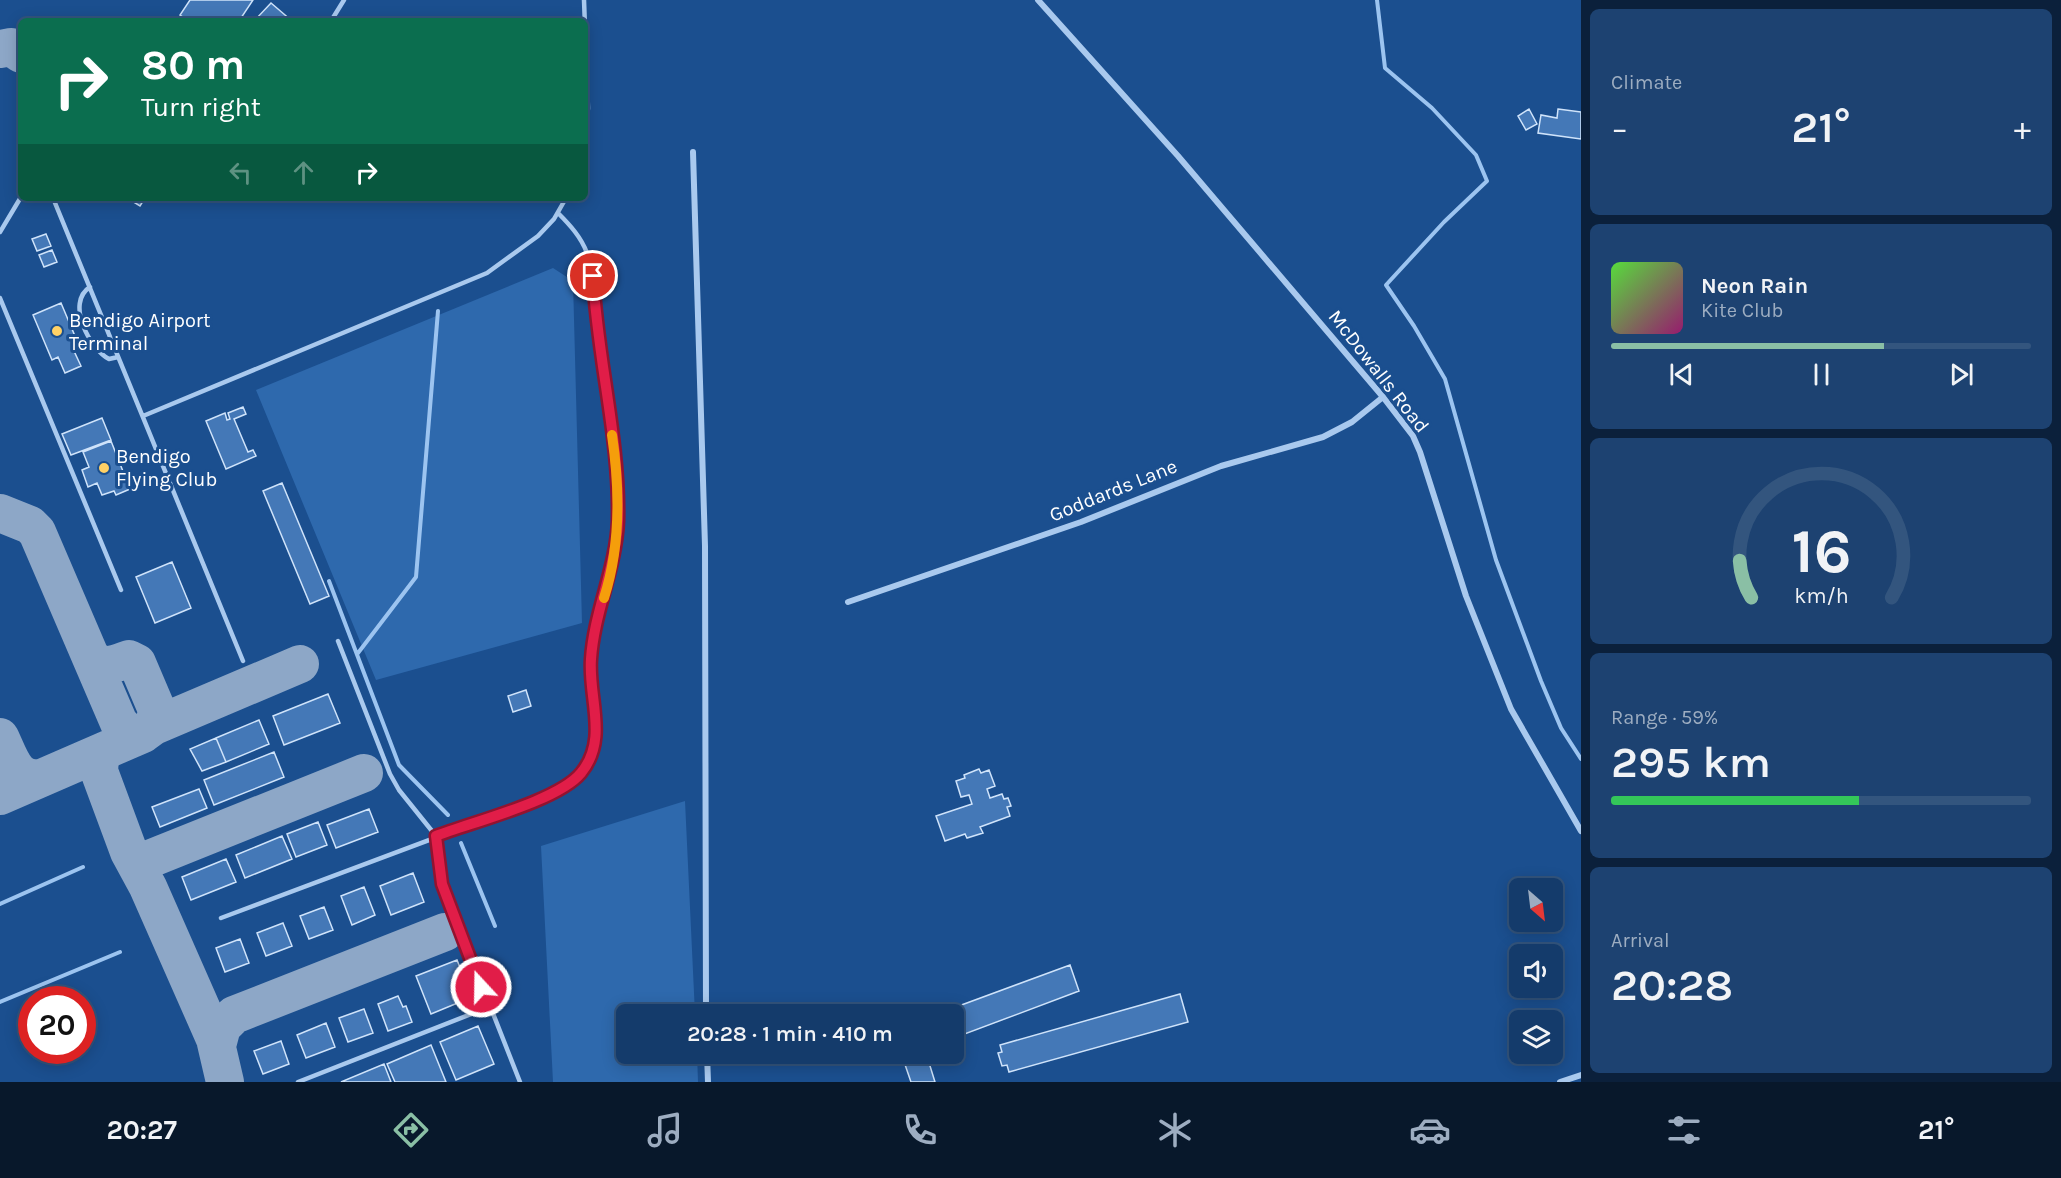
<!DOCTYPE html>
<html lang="en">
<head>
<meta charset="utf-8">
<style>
  body { margin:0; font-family:Karla,sans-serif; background:#1d4271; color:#f1f3f6; height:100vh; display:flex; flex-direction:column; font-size:22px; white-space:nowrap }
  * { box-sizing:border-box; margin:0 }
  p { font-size:20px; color:#9dadc1 }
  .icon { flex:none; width:33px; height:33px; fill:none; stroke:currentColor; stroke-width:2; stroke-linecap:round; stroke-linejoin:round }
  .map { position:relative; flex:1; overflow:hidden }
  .side { display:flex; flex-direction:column; gap:9px; padding:9px; background:#0b203b; width:480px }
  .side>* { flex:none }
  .banner { position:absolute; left:18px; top:18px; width:570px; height:183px; border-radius:9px; box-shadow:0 3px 15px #0003,0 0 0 2px #33557e; background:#0b6e4f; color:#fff; overflow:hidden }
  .needle { width:39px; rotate:152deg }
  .tools { position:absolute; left:1509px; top:878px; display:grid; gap:12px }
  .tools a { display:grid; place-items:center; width:54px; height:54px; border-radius:9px; background:#143b6b; box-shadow:0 3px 15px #0003,0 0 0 2px #33557e; font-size:30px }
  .speed { position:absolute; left:18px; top:986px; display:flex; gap:12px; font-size:30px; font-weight:700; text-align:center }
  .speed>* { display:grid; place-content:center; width:78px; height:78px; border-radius:50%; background:#143b6b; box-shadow:0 3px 15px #0003,0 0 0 2px #33557e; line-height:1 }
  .speed .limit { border:9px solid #d22; background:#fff; color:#111 }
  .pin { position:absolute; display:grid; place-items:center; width:51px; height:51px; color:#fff; margin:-26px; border:3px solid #fff; border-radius:50%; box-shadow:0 2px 6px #0007 }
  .me { position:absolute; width:66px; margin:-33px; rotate:339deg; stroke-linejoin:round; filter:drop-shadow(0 0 4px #0008) }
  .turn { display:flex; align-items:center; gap:21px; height:126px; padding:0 24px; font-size:27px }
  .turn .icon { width:78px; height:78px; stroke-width:2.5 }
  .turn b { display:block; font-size:42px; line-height:51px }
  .lanes { display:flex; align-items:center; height:57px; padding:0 24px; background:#0003; justify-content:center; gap:30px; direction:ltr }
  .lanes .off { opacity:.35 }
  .big { font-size:45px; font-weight:600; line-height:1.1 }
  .side .card { flex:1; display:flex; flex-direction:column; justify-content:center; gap:9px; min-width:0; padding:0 21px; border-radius:9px; background:#1d4271 }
  .side .dial { align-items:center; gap:0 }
  .dial svg { height:156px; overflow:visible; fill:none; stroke:#33557e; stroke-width:7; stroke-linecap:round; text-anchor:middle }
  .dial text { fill:#f1f3f6; stroke:none }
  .song { display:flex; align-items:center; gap:18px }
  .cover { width:72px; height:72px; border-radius:9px; background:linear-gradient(135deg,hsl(110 70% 55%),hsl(320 70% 35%)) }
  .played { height:6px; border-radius:3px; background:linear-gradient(90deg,#8abfa5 65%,#33557e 65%) }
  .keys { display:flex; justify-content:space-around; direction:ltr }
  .heat { display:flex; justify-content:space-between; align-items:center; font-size:33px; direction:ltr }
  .charge { height:9px; border-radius:4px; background:linear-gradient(90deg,#34c759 59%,#33557e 0) }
  .trip { position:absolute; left:616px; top:1004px; width:348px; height:60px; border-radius:9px; background:#143b6b; box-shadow:0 3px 15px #0003,0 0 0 2px #33557e; font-weight:600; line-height:60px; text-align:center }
  .menu { display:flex; height:96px; justify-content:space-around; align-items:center; background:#08182b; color:#9dadc1 }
  .menu .icon { width:42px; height:42px }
  .menu .active { color:#8abfa5 }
  .menu b { font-size:27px; color:#f1f3f6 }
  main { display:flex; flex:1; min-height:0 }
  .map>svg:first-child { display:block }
  .green { fill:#2e69ad }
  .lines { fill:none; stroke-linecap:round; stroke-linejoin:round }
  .stream { stroke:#9cc4f0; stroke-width:4 }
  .taxiway { stroke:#8da7c7; stroke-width:38 }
  .building { fill:#4478b7; stroke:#cfe3fa; stroke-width:1.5 }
  .service { stroke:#a9c9ee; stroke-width:4.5 }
  .minor { stroke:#a9c9ee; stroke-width:6 }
  .route-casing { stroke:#92132f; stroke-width:15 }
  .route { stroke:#e11d48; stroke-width:10 }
  .slow { stroke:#f59e0b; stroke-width:10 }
  .poi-dot { fill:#ffd166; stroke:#1b4f8f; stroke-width:2 }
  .labels { text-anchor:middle; stroke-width:6; stroke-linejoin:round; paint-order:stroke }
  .poi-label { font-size:20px; fill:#fff; stroke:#1b4f8f; text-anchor:start }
  .street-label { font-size:20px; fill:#fff; stroke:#1b4f8f }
</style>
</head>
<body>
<main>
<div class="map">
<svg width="1581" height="1082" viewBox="0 0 1581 1082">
  <rect width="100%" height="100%" fill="#1b4f8f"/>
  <!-- green -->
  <path class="green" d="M553,268L573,281L582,623L376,680L256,390Z
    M685,801L695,1014H627V1053H697L698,1082H553L541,846Z"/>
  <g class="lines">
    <!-- stream -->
    <path class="stream" d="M1377,0L1385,68L1432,108L1476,155L1487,181L1444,222L1386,285L1414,326L1445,379L1496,560L1541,681L1561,728L1581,759
      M329,581L399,765L448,815
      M358,653L416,577L438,311
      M461,843L495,926
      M0,904L83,867
      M0,1002L120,952"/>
    <!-- taxiway -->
    <path class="taxiway" d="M0,49L11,47L21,54
      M0,513L30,525L37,532L119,723L130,734H143
      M154,726L300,664
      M0,737C9,755 15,782 39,778
      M108,749L100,758L99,771L129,852L148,887L215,1039L225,1082
      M0,796L143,734L154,726L157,710L137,663L129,659C114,664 101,671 90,655
      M129,852L138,860H147L364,773
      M217,1046L222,1027L234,1015L445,932"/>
  </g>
  <!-- building -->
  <path class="building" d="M190,0H253L239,21H189L180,15Z
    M271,3L292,21H254Z
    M1529,109L1537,124L1526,130L1518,116Z
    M1558,109L1581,112V139L1538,133L1541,115L1557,118Z
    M127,198H145L140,206Z
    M46,234L51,246L37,251L32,239Z
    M52,250L57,262L44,267L39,255Z
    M61,303L80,348L74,351L81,366L65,373L58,357L52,360L33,315Z
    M243,407L246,414L234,419L248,452L253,450L256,456L226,469L206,421L225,413L227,420L230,419L228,413Z
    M102,418L111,440L71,455L62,434Z
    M111,441L130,489L116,495L114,491L102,495L97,483L88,487L82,470L89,467L83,452Z
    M282,483L329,596L310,604L263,491Z
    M172,562L191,608L155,623L136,577Z
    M526,690L531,706L513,712L508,696Z
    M328,694L340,723L284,745L273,716Z
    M259,720L269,744L226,762L216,738Z
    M216,738L226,762L202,771L190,749Z
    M274,752L284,777L214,805L204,780Z
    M979,769L981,773L989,770L995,786L987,789L990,798L1002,794L1004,799L1008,798L1011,806L1007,807L1010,816L980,827L983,833L967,838L965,834L945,841L936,816L972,804L969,795L961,797L956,781L965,778L964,775Z
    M199,789L207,808L160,827L152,807Z
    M369,809L378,832L336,848L327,825Z
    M318,822L327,845L296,857L287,834Z
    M282,836L292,859L245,878L236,855Z
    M226,859L236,882L191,900L182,877Z
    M413,873L424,902L391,915L380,886Z
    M364,887L375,915L352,925L341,896Z
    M324,907L333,930L309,939L300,916Z
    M283,923L292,946L266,956L257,933Z
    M240,939L249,963L225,972L216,948Z
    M457,960L472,997L431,1014L416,976Z
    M1070,965L1079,991L954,1038V1014H937Z
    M1180,994L1188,1022L1009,1072L1007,1065L1002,1066L998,1053L1002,1052L1000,1045Z
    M398,996L403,1007L406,1006L412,1022L388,1031L378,1004Z
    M364,1009L373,1033L348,1042L339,1018Z
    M326,1023L335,1047L306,1058L297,1035Z
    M478,1026L494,1064L456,1080L440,1042Z
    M281,1041L289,1064L263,1074L254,1051Z
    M431,1045L446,1082H395L387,1064Z
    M901,1053H926L935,1082H911Z
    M384,1064L391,1082H341Z"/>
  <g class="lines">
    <!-- service -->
    <path class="service" d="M584,0L588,108L585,141
      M331,21L344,0
      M53,198L243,661
      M0,232L21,197
      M90,287C65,303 90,349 109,359L118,357
      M0,298L121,590
      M143,416L487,273L538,236L554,219L566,198
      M338,641L390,774L399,790L436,836L442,884L520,1082
      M221,918L544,797C565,787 585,776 593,752C604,722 588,685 591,653C594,615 612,580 616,542C623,472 605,403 597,334C593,307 597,278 587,253C581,237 570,225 558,213
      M298,1082L489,1007"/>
    <!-- minor -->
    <path class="minor" d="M1038,0L1178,156L1383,397L1413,436L1420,452L1466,596L1511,709L1581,831
      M693,152L705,546L706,1014
      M848,602L1081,522L1221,466L1323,437L1352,422L1383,397
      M707,1053L708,1082
      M1560,1082L1581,1075"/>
  </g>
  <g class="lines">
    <!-- route casing -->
    <g class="route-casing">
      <path id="route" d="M481,987L442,884L436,836C472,822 558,801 581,773C609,739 588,698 591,659C594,612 616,568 618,521C620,439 597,358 593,276"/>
    </g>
    <!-- route -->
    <use href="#route" class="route"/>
    <!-- slow -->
    <path class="slow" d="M604,598C621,545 620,489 612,435"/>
  </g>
  <!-- markers -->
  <g class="poi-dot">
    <circle cx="57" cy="331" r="6"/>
    <circle cx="104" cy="468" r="6"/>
  </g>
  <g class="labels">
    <!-- poi labels -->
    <g class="poi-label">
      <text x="69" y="327">Bendigo Airport<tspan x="69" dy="23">Terminal</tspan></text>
      <text x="116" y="463">Bendigo<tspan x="116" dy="23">Flying Club</tspan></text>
    </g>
    <!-- street labels -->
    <g class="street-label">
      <text transform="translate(1379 371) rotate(52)" y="7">McDowalls Road</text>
      <text transform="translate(1113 490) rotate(-22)" y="7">Goddards Lane</text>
    </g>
  </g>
</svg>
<div class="tools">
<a><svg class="needle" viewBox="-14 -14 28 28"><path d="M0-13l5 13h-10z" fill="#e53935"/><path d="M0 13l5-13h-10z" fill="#9dadc1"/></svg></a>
<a><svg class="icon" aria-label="sound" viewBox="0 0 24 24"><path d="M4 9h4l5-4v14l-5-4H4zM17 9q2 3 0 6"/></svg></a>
<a><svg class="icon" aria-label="layers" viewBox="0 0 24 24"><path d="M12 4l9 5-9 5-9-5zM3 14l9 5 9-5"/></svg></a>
</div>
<div class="speed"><div class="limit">20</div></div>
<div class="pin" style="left:593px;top:276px;background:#d93025"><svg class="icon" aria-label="arrive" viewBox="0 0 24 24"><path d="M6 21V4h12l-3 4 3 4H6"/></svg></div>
<svg class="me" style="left:481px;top:987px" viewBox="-20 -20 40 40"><circle r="17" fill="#e11d48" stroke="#fff" stroke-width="3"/><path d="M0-11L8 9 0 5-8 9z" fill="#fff"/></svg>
<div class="trip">20:28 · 1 min · 410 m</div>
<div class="banner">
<div class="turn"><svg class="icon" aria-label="right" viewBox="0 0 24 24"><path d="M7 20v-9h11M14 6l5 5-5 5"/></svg><div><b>80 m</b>Turn right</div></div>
<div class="lanes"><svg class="icon off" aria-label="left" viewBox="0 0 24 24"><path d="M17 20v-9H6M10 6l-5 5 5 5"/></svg><svg class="icon off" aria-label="ahead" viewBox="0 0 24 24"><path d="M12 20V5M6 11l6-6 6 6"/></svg><svg class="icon" aria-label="right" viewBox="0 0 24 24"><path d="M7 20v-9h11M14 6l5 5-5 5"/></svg></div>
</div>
</div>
<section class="side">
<div class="card"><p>Climate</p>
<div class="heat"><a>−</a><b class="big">21°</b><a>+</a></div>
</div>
<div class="card">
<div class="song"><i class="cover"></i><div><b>Neon Rain</b><p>Kite Club</p></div></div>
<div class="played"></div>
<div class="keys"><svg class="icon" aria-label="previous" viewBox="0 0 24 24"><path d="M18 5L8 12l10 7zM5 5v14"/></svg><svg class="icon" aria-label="pause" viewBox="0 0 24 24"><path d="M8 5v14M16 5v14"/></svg><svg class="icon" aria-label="next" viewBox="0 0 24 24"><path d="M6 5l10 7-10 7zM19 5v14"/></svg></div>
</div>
<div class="card dial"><svg viewBox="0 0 100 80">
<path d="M14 69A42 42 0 1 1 86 69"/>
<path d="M14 69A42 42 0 0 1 8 50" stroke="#8abfa5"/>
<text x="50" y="56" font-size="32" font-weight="700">16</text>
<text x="50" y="72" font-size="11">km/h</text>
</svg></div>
<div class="card"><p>Range · 59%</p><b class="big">295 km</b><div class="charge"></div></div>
<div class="card"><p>Arrival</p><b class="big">20:28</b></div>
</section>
</main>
<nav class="menu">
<b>20:27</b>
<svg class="icon active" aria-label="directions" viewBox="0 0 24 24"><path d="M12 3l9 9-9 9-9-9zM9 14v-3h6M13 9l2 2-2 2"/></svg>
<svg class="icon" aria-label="music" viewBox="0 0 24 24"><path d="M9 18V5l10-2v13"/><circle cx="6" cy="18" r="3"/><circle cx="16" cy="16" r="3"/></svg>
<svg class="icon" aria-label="phone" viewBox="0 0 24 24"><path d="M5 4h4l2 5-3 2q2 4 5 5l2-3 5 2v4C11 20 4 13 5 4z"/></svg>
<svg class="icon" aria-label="climate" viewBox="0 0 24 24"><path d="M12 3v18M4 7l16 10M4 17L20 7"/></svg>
<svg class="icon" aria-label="car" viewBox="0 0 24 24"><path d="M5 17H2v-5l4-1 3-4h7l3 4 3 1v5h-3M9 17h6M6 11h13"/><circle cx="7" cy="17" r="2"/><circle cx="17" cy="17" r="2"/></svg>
<svg class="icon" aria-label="filters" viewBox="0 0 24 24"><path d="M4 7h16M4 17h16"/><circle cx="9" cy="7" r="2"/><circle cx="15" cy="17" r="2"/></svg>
<b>21°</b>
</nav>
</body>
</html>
